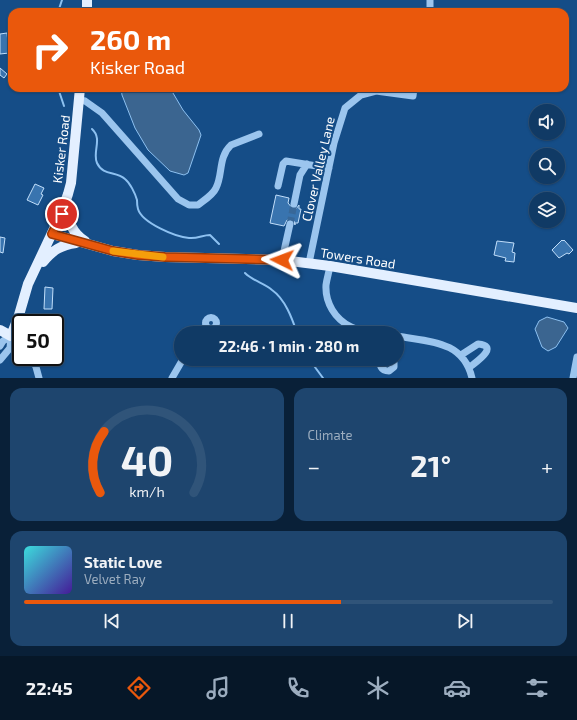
<!DOCTYPE html>
<html lang="en">
<head>
<meta charset="utf-8">
<style>
  body { margin:0; font-family:"Exo 2",sans-serif; background:#1e456e; color:#f1f3f6; height:100vh; display:flex; flex-direction:column; font-size:15px; white-space:nowrap }
  * { box-sizing:border-box; margin:0 }
  p { font-size:13px; color:#9cadbf }
  .icon { flex:none; width:22px; height:22px; fill:none; stroke:currentColor; stroke-width:2; stroke-linecap:round; stroke-linejoin:round }
  .map { position:relative; height:378px; overflow:hidden }
  .panel { display:flex; flex-direction:column; gap:10px; padding:10px; background:#092038; flex:1 }
  .panel>* { flex:none }
  .banner { position:absolute; left:8px; top:8px; width:561px; height:84px; border-radius:12px; box-shadow:0 1px 3px #0004,0 0 0 1px #305479; background:#ea580c; color:#fff; overflow:hidden }
  .controls { position:absolute; left:529px; top:104px; display:grid; gap:8px }
  .controls a { display:grid; place-items:center; width:36px; height:36px; border-radius:50%; background:#103a65; box-shadow:0 1px 3px #0004,0 0 0 1px #305479; font-size:20px }
  .speed { position:absolute; left:12px; top:314px; display:flex; gap:8px; font-size:20px; font-weight:700; text-align:center }
  .speed>* { display:grid; place-content:center; width:52px; height:52px; border-radius:50%; background:#103a65; box-shadow:0 1px 3px #0004,0 0 0 1px #305479; line-height:1 }
  .speed .limit { border:2px solid #111; border-radius:6px; background:#fff; color:#111 }
  .pin { position:absolute; display:grid; place-items:center; width:34px; height:34px; color:#fff; margin:-17px; border:2px solid #fff; border-radius:50%; box-shadow:0 1px 4px #0007 }
  .me { position:absolute; width:44px; margin:-22px; rotate:273deg; stroke-linejoin:round; filter:drop-shadow(0 0 3px #0008) }
  .turn { display:flex; align-items:center; gap:14px; height:84px; padding:0 16px; font-size:18px }
  .turn .icon { width:52px; height:52px; stroke-width:2.5 }
  .turn b { display:block; font-size:28px; line-height:34px }
  .big { font-size:30px; font-weight:700; line-height:1.1 }
  .panel .tile { flex:1; display:flex; flex-direction:column; justify-content:center; gap:6px; min-width:0; padding:0 14px; border-radius:12px; background:#1e456e }
  .panel .dial { align-items:center; gap:0 }
  .dial svg { height:104px; overflow:visible; fill:none; stroke:#305479; stroke-width:7; stroke-linecap:round; text-anchor:middle }
  .dial text { fill:#f1f3f6; stroke:none }
  .song { display:flex; align-items:center; gap:12px }
  .cover { width:48px; height:48px; border-radius:6px; background:linear-gradient(135deg,hsl(180 70% 55%),hsl(260 70% 35%)) }
  .played { height:4px; border-radius:2px; background:linear-gradient(90deg,#ea580c 60%,#305479 60%) }
  .keys { display:flex; justify-content:space-around; direction:ltr }
  .heat { display:flex; justify-content:space-between; align-items:center; font-size:22px; direction:ltr }
  .panel .tiles { flex:1; display:grid; gap:10px; grid-template-columns:1fr 1fr }
  .tile:last-child { grid-column:span 2 }
  .trip { position:absolute; left:174px; top:326px; width:230px; height:40px; border-radius:20px; background:#103a65; box-shadow:0 1px 3px #0004,0 0 0 1px #305479; font-weight:700; line-height:40px; text-align:center }
  .tabs { display:flex; height:64px; justify-content:space-around; align-items:center; background:#061728; color:#9cadbf }
  .tabs .icon { width:28px; height:28px }
  .tabs .active { color:#ea580c }
  .tabs b { font-size:18px; color:#f1f3f6 }
  .map>svg:first-child { display:block }
  .water { fill:#3b6590; stroke:#8dc1f1 }
  .lines { fill:none; stroke-linecap:round; stroke-linejoin:round }
  .stream { stroke:#8dc1f1; stroke-width:2 }
  .building { fill:#3974af; stroke:#c1defa }
  .minor-tunnel { stroke:#386899; stroke-width:7; stroke-dasharray:7 3.5; stroke-linecap:butt }
  .minor { stroke:#9bc5ee; stroke-width:7 }
  .major { stroke:#e3efff; stroke-width:10 }
  .route-casing { stroke:#983908; stroke-width:10 }
  .route { stroke:#ea580c; stroke-width:7 }
  .slow { stroke:#f59e0b; stroke-width:7 }
  .labels { text-anchor:middle; stroke-width:4; stroke-linejoin:round; paint-order:stroke }
  .street-label { font-size:13px; fill:#fff; stroke:#154d87 }
</style>
</head>
<body>
<div class="map">
<svg width="577" height="378" viewBox="0 0 577 378">
  <rect width="100%" height="100%" fill="#154d87"/>
  <!-- water -->
  <path class="water" d="M121,88H170L183,110L199,130L201,135L188,173L184,175L170,171L148,150L135,128L122,95Z
    M547,317L564,322L568,328L556,347L548,351L542,347L535,329L539,321Z"/>
  <g class="lines">
    <!-- stream -->
    <path class="stream" d="M58,12L62,0
      M58,88L64,106
      M92,129C103,139 92,152 97,163C103,176 116,171 125,179C130,183 135,193 137,200C137,203 137,206 138,209C142,223 176,237 189,238C197,239 203,235 210,235L219,244
      M245,273C253,281 264,283 272,290C285,299 292,318 297,333
      M309,359L323,378"/>
  </g>
  <!-- building -->
  <path class="building" d="M7,33L9,53L0,54V34Z
    M0,68L7,74L4,78L0,75Z
    M35,184L44,188L41,194L43,195L38,205L27,200Z
    M276,195L289,198L288,203L293,209H296L299,205V209H301L298,223H295V225L294,221L291,219L287,220L284,226L270,223Z
    M0,237L5,238L3,253L0,252Z
    M562,240L563,241L564,240L573,250L569,254L567,253L559,258L552,250Z
    M497,241L514,243L512,252L515,253L514,262L505,261L506,258L494,255Z
    M45,287L53,288L52,309H44Z"/>
  <g class="lines">
    <!-- minor-tunnel -->
    <path class="minor-tunnel" d="M290,224L294,204"/>
    <!-- minor -->
    <path class="minor" d="M430,12V0
      M80,100L85,101L102,113L178,199L189,205H198C203,201 213,195 216,188C223,175 218,157 231,145L259,134
      M278,186L283,164L286,161L329,168
      M294,204L300,175L307,164
      M282,260L290,224
      M309,263L334,143L345,108L361,95L376,91L413,96L414,88
      M330,266C329,272 327,278 326,285C325,303 335,319 351,327C359,331 370,332 379,333
      M205.5 323a5.5 5.5 0 1 1 11 0a5.5 5.5 0 1 1-11 0Z
      M197,333L206,326
      M11,336L21,344
      M397,336C429,342 463,340 472,378
      M0,346L3,341L11,336
      M461,355L478,344C500,346 476,362 470,367
      M31,357L36,367L39,378
      M383,359C378,365 381,371 389,371L394,367V363L392,359
      M0,360L10,348L11,336
      M172,378L183,359
      M573,378L577,357"/>
    <!-- major -->
    <path class="major" d="M87,12V0
      M67,204C67,219 72,233 85,241
      M52,234L113,251L138,255L165,257L282,260L330,266L577,308
      M43,262C53,250 61,245 76,243
      M0,330L11,336L19,315L28,284L61,214L68,194L71,183L80,88"/>
  </g>
  <g class="lines">
    <!-- route casing -->
    <g class="route-casing">
      <path id="route" d="M62,214L52,234L113,251L138,255L165,257L282,260"/>
    </g>
    <!-- route -->
    <use href="#route" class="route"/>
    <!-- slow -->
    <path class="slow" d="M113,251L163,257"/>
  </g>
  <g class="labels">
    <!-- street labels -->
    <g class="street-label">
      <text transform="translate(61 149) rotate(-83)" y="5">Kisker Road</text>
      <text transform="translate(318 169) rotate(-77)" y="5">Clover Valley Lane</text>
      <text transform="translate(358 258) rotate(9)" y="5">Towers Road</text>
    </g>
  </g>
</svg>
<div class="controls">
<a><svg class="icon" aria-label="sound" viewBox="0 0 24 24"><path d="M4 9h4l5-4v14l-5-4H4zM17 9q2 3 0 6"/></svg></a>
<a><svg class="icon" aria-label="search" viewBox="0 0 24 24"><circle cx="10" cy="10" r="6"/><path d="M15 15l6 6"/></svg></a>
<a><svg class="icon" aria-label="layers" viewBox="0 0 24 24"><path d="M12 4l9 5-9 5-9-5zM3 14l9 5 9-5"/></svg></a>
</div>
<div class="speed"><div class="limit">50</div></div>
<div class="pin" style="left:62px;top:214px;background:#d93025"><svg class="icon" aria-label="arrive" viewBox="0 0 24 24"><path d="M6 21V4h12l-3 4 3 4H6"/></svg></div>
<svg class="me" style="left:282px;top:260px" viewBox="-20 -20 40 40"><path d="M0-17L14 15 0 8-14 15z" fill="#ea580c" stroke="#fff" stroke-width="4"/></svg>
<div class="trip">22:46 · 1 min · 280 m</div>
<div class="banner">
<div class="turn"><svg class="icon" aria-label="right" viewBox="0 0 24 24"><path d="M7 20v-9h11M14 6l5 5-5 5"/></svg><div><b>260 m</b>Kisker Road</div></div>
</div>
</div>
<section class="panel">
<div class="tiles">
<div class="tile dial"><svg viewBox="0 0 100 80">
<path d="M14 69A42 42 0 1 1 86 69"/>
<path d="M14 69A42 42 0 0 1 17 22" stroke="#ea580c"/>
<text x="50" y="56" font-size="32" font-weight="700">40</text>
<text x="50" y="72" font-size="11">km/h</text>
</svg></div>
<div class="tile"><p>Climate</p>
<div class="heat"><a>−</a><b class="big">21°</b><a>+</a></div>
</div>
<div class="tile">
<div class="song"><i class="cover"></i><div><b>Static Love</b><p>Velvet Ray</p></div></div>
<div class="played"></div>
<div class="keys"><svg class="icon" aria-label="previous" viewBox="0 0 24 24"><path d="M18 5L8 12l10 7zM5 5v14"/></svg><svg class="icon" aria-label="pause" viewBox="0 0 24 24"><path d="M8 5v14M16 5v14"/></svg><svg class="icon" aria-label="next" viewBox="0 0 24 24"><path d="M6 5l10 7-10 7zM19 5v14"/></svg></div>
</div>
</div>
</section>
<nav class="tabs">
<b>22:45</b>
<svg class="icon active" aria-label="directions" viewBox="0 0 24 24"><path d="M12 3l9 9-9 9-9-9zM9 14v-3h6M13 9l2 2-2 2"/></svg>
<svg class="icon" aria-label="music" viewBox="0 0 24 24"><path d="M9 18V5l10-2v13"/><circle cx="6" cy="18" r="3"/><circle cx="16" cy="16" r="3"/></svg>
<svg class="icon" aria-label="phone" viewBox="0 0 24 24"><path d="M5 4h4l2 5-3 2q2 4 5 5l2-3 5 2v4C11 20 4 13 5 4z"/></svg>
<svg class="icon" aria-label="climate" viewBox="0 0 24 24"><path d="M12 3v18M4 7l16 10M4 17L20 7"/></svg>
<svg class="icon" aria-label="car" viewBox="0 0 24 24"><path d="M5 17H2v-5l4-1 3-4h7l3 4 3 1v5h-3M9 17h6M6 11h13"/><circle cx="7" cy="17" r="2"/><circle cx="17" cy="17" r="2"/></svg>
<svg class="icon" aria-label="filters" viewBox="0 0 24 24"><path d="M4 7h16M4 17h16"/><circle cx="9" cy="7" r="2"/><circle cx="15" cy="17" r="2"/></svg>
</nav>
</body>
</html>
